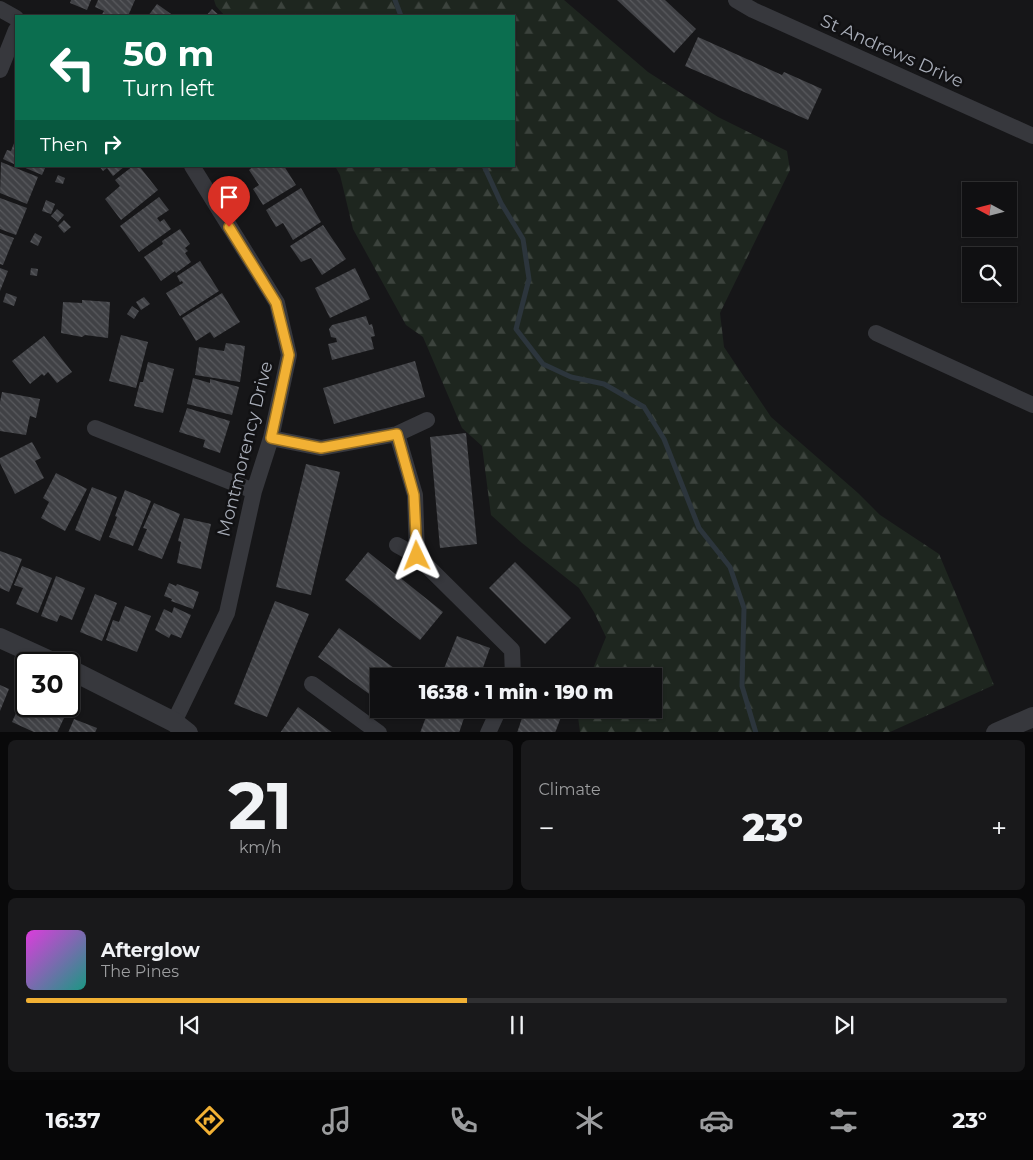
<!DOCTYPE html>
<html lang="en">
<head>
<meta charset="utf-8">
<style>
  body { margin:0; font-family:Montserrat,sans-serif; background:#19191b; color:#f1f3f6; height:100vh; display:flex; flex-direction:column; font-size:19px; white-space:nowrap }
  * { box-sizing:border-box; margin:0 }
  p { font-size:16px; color:#9c9d9f }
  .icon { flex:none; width:28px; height:28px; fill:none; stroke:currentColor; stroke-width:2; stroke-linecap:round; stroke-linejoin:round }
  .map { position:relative; height:732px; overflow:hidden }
  .panel { display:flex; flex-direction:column; gap:8px; padding:8px; background:#09090a; flex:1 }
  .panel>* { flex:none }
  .top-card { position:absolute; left:15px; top:15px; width:500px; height:152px; border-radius:0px; box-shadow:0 1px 4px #0004,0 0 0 1px #303032; background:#0b6e4f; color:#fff; overflow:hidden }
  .needle { width:32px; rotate:277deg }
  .tools { position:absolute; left:962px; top:182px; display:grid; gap:10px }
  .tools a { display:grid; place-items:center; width:55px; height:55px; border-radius:0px; background:#101012; box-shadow:0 1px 4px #0004,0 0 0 1px #303032; font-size:25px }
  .speed { position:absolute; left:15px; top:652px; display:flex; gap:10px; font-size:25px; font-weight:700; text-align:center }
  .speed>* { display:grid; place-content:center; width:65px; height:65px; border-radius:50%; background:#101012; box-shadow:0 1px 4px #0004,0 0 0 1px #303032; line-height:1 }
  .speed .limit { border:2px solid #111; border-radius:8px; background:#fff; color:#111 }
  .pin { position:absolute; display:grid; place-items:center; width:42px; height:42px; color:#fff; margin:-51px -21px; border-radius:50% 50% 50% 0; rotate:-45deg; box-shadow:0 0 5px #0007 }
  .pin .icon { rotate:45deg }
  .me { position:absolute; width:55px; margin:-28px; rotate:358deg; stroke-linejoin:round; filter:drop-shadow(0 0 4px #0008) }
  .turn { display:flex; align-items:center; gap:18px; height:105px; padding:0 25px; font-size:22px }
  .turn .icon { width:65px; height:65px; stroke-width:2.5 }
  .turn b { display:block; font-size:35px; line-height:42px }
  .then { display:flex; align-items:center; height:48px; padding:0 25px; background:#0003; gap:10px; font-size:19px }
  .big { font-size:38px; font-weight:800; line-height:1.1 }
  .panel .card { flex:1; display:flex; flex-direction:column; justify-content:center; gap:8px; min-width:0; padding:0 18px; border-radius:8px; background:#19191b }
  .panel .dial { align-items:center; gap:0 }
  .dial b { font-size:65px; line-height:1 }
  .song { display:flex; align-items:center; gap:15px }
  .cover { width:60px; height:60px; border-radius:8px; background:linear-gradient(135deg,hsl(300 70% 55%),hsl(170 70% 35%)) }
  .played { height:5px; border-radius:2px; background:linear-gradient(90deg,#f2b134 45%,#303032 45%) }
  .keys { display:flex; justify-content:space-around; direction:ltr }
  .heat { display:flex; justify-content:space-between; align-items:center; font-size:28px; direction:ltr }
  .panel .tiles { flex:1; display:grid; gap:8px; grid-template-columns:1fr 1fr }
  .card:last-child { grid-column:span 2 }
  .trip { position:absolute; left:370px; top:668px; width:292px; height:50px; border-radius:0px; background:#101012; box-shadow:0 1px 4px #0004,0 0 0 1px #303032; font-weight:800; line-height:50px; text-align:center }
  .menu { display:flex; height:80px; justify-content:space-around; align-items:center; background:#060607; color:#9c9d9f }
  .menu .icon { width:35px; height:35px }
  .menu .active { color:#f2b134 }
  .menu b { font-size:22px; color:#f1f3f6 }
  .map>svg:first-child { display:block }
  .forest { fill:url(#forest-firs) }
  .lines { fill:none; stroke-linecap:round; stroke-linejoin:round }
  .stream { stroke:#2c353c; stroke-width:5 }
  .building { fill:url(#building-back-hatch) }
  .minor { stroke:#37383d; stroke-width:16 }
  .tertiary { stroke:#37383d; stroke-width:20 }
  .route-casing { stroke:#9d7322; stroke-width:12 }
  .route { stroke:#f2b134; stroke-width:9 }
  .labels { text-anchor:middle; stroke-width:5; stroke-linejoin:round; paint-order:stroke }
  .street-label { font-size:18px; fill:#a8adb8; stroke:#111113 }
</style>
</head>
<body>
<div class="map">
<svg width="1033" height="733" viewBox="0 0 1033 733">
  <defs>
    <pattern id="forest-firs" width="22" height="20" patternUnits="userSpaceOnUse" patternTransform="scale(1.25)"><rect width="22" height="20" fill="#1e261f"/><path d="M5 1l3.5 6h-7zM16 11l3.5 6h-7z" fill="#3c433d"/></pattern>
    <pattern id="building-back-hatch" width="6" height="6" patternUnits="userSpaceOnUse" patternTransform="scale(1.25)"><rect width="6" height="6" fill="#404145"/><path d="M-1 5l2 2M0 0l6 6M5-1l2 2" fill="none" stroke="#595a5e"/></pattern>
  </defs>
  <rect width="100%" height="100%" fill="#161618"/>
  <!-- forest -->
  <path class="forest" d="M214,0H564L648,72L718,117L787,151L790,170L720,313L724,347L771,417L858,493L880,515L939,554L994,685L890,732H580L577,709H654V676H590L606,637L594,612L579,588L522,543L491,515L482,446L462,428L423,337L406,325L353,229L340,175L335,166H514V16H225L216,6Z"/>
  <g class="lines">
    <!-- stream -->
    <path class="stream" d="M395,0L401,16
      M484,166L501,203L523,239L529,279L516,329L543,364L571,377L604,384L644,407L664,439L699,528L730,567L744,608L742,686L756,733"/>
  </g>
  <!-- building -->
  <path class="building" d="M71,0H91L87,10L70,3Z
    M98,0H135L128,16H101L104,11L95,7Z
    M617,0H665L696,29L674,53Z
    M157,4L174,16H148Z
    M212,9L220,16H206Z
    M698,37L782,75L784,72L822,89L808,120L685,66Z
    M16,138V165L3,159L7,150L11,151Z
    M1,162L38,177L27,204L0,193Z
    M21,166H46L42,175Z
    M99,166H125L113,176L107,168L103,171Z
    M133,166H139L158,190L121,220L105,199L120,186L115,180Z
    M254,166H284L296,185L263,205L253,189L259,185L249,170Z
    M58,175L65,178L63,184L55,182Z
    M301,188L321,222L293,240L283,223L276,227L266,210Z
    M159,197L169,210L157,218L160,222L164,219L171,229L139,252L120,226Z
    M0,198L27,208L16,235L0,229Z
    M46,200L55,204L51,214L42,211Z
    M57,209L64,215L58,222L51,216Z
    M64,220L71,227L64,233L58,226Z
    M323,225L346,259L322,275L311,258L301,262L290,246Z
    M180,229L190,244L185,248L188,251L185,253L191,262L176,273L175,271L161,281L144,257L163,244L162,241Z
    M0,233L14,238L3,265L0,264Z
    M35,233L42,237L38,246L30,242Z
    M200,261L219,291L180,316L166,293L183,283L182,281L180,282L177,276Z
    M0,268L8,271L0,291Z
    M31,268L38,269L37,276L30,275Z
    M355,268L370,299L330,318L315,288Z
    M6,293L17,297L14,306L3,302Z
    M222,293L240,322L214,338L210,332L196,341L182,318Z
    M144,297L150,304L141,310L136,302Z
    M82,300L110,302L108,338L85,335L82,337L61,333L63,302L82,303Z
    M132,306L139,311L134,319L127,314Z
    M366,316L369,325L372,324L375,336L371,337L374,349L332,360L328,344L337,342L336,338L331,337L329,329L332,325Z
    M121,335L148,342L136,388L109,381Z
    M44,336L72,372L57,383L48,372L44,376L42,374L30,384L12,361Z
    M226,343L245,346L240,382L195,375L199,347L224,351Z
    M415,361L425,397L334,424L323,388Z
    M148,362L174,369L163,413L134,406L140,382H143Z
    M193,378L210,383V379L239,387L232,415L187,404Z
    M2,392L40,399L36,418L30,416L26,435L0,431V402Z
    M187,408L230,421L220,453L203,447L205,440L179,432Z
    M466,433L477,544L440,548L430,437Z
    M32,442L41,458L35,461L44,478L15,494L0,463V458Z
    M306,464L340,472L311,595L276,587Z
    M56,473L87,489L65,531L41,518L49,502L43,498Z
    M92,487L117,497L100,541L75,530Z
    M125,490L151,501L133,546L109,537L117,517L115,516Z
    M154,503L180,514L162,559L138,550L147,529L143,528Z
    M184,518L211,524L201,569L177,563L181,542L178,541Z
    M0,551L22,559L9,592L0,588Z
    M368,552L443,612L420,640L345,580Z
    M515,562L571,618L545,644L489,588Z
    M22,566L52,578L38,613L16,604L23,588L14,585Z
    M56,576L85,588L72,620L60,615L57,622L41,616Z
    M169,583L176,586L177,584L199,592L193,609L171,601L172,599L164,596Z
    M95,594L117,603L102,641L80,632Z
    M275,601L309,614L267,717L234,704Z
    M125,606L151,616L137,652L106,640L113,620L119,622Z
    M174,607L191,615L181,638L171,634L169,638L155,630L164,609L172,613Z
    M339,628L405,676H379V701L318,657Z
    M457,636L490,648L480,676H441Z
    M541,668L563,676H538Z
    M0,685L9,689L0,711Z
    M23,698L26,699V706H42L47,708L45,712L53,715L54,713L64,718L57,733H36L12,722Z
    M298,707L333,733H280Z
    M429,709H467L459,733H420Z
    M525,709H564L555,733H517Z
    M74,719L97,728L95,733H68Z"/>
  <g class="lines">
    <!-- minor -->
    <path class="minor" d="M736,0L753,10L1033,136
      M0,9L16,18
      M0,70L16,30
      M876,333L1033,405
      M95,428L254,491
      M397,434L415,495L417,556
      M271,438L321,448L397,434L427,420
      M397,545L417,556L512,650L513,676
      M312,684L379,733
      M174,722L227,613L254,491L271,438L289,355L277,303L192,166
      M488,733L499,709"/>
    <!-- tertiary -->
    <path class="tertiary" d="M0,638L57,664
      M69,669L174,722L188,733
      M996,733L1033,717"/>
  </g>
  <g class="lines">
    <!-- route casing -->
    <g class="route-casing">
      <path id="route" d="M229,227L276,303L289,355L271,438L321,448L397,434L414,495L417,556"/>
    </g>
    <!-- route -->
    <use href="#route" class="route"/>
  </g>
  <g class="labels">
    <!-- street labels -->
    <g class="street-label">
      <text transform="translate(892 51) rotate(24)" y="6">St Andrews Drive</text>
      <text transform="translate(245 449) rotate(-76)" y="6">Montmorency Drive</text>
    </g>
  </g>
</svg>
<div class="tools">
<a><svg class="needle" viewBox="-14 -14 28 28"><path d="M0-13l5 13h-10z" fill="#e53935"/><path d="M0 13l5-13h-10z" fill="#9c9d9f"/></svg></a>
<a><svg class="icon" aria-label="search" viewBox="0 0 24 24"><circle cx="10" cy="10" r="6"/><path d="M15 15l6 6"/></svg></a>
</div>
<div class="speed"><div class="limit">30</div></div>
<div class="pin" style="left:229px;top:227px;background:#d93025"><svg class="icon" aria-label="arrive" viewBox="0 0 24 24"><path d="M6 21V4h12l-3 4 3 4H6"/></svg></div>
<svg class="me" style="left:417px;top:556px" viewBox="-20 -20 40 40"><path d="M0-17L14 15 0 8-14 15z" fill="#f2b134" stroke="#fff" stroke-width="4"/></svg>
<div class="trip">16:38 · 1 min · 190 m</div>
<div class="top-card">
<div class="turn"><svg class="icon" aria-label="left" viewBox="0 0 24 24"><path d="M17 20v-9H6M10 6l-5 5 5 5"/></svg><div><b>50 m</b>Turn left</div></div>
<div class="then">Then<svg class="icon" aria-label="right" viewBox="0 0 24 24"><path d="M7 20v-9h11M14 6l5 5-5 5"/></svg></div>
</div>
</div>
<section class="panel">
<div class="tiles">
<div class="card dial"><b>21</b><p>km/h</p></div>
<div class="card"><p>Climate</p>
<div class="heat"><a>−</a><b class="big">23°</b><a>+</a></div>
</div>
<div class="card">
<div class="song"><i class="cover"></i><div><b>Afterglow</b><p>The Pines</p></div></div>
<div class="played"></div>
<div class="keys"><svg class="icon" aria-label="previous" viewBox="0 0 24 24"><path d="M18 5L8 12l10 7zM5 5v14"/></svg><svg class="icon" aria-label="pause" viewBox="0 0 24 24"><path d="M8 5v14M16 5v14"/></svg><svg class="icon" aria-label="next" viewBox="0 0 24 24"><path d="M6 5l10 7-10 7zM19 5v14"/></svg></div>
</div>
</div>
</section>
<nav class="menu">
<b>16:37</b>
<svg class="icon active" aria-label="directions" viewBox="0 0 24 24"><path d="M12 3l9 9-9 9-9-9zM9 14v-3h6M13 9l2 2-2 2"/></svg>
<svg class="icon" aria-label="music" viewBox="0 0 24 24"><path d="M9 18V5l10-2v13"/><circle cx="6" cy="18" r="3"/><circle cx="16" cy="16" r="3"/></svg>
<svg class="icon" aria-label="phone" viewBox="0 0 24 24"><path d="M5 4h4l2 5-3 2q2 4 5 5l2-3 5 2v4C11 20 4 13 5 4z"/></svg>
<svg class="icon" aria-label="climate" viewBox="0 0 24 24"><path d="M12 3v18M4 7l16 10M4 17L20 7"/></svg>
<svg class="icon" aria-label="car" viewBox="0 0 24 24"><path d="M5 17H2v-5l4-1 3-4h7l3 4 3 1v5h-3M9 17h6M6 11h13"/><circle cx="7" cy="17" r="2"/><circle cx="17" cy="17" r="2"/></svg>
<svg class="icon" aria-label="filters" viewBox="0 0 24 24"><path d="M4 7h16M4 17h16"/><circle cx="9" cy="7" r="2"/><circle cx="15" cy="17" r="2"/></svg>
<b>23°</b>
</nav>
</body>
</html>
